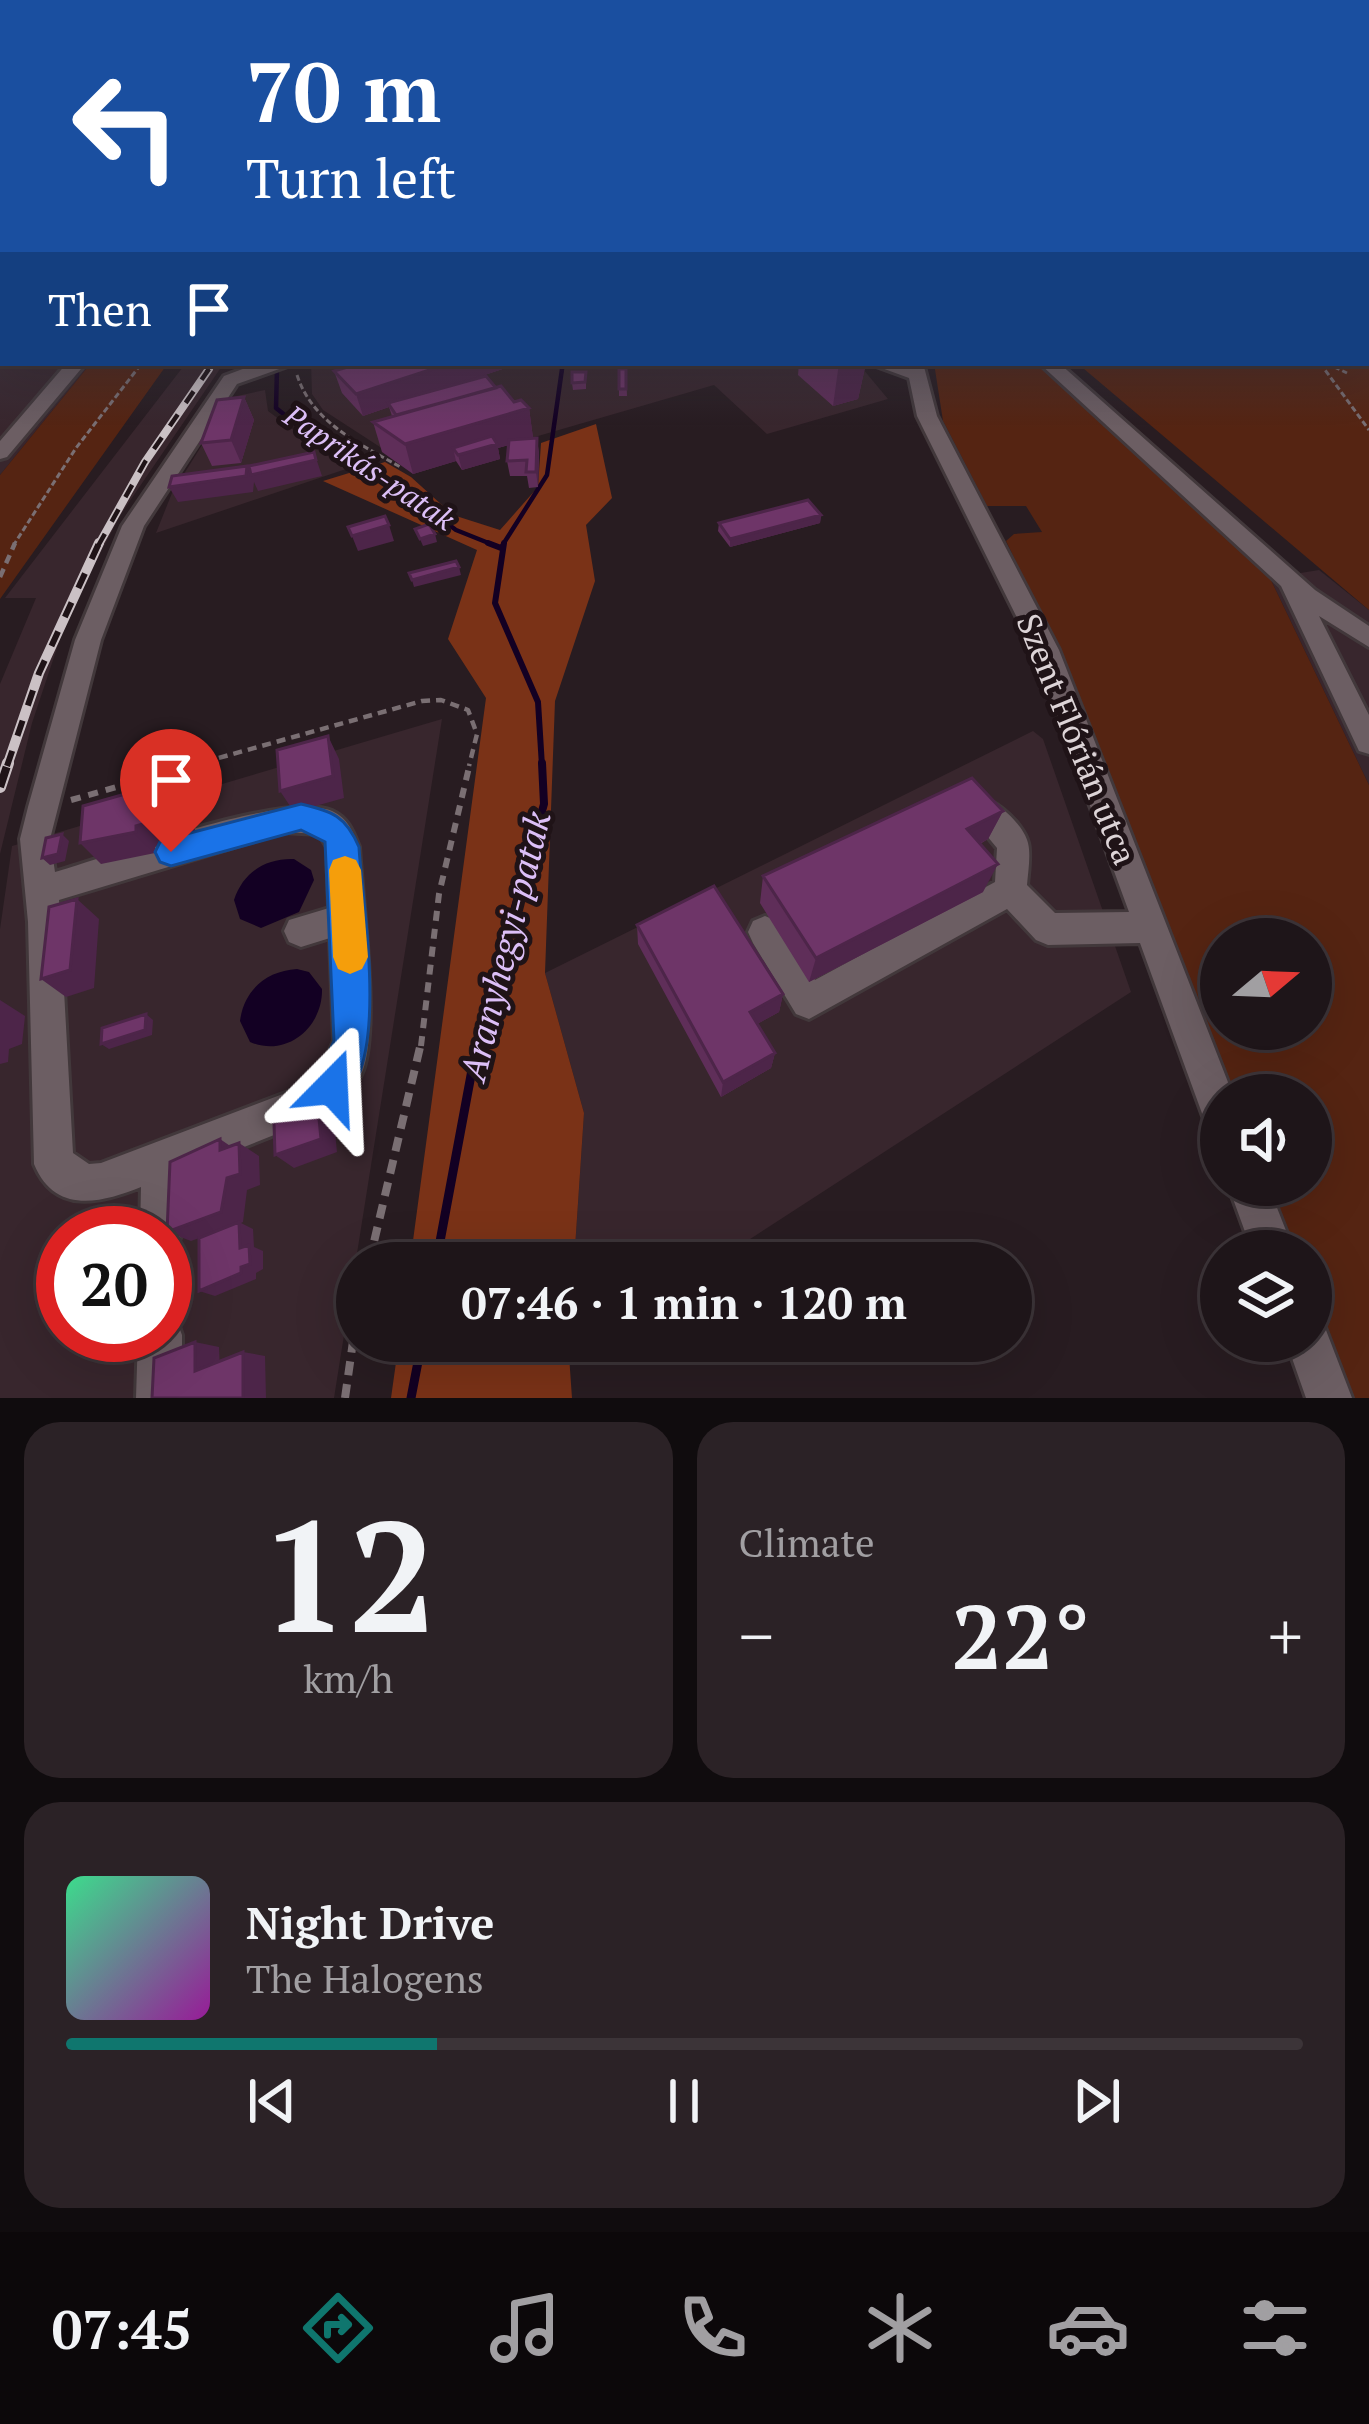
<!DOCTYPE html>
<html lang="en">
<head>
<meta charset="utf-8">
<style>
  body { margin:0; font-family:"PT Serif",serif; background:#2b2226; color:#f1f3f6; height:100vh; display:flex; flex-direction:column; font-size:45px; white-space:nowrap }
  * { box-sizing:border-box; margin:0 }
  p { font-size:39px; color:#a19fa2 }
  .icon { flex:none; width:66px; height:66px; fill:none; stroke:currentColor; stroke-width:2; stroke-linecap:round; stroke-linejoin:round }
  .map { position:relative; height:1398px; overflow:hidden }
  .side { display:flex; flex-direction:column; gap:24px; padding:24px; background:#100c0e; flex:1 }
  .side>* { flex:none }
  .top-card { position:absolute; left:0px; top:0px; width:1371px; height:366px; box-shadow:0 12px 48px #0002,0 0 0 3px #3c3438; background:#1a4fa0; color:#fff; overflow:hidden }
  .needle { width:78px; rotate:71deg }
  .tools { position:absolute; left:1200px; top:918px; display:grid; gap:24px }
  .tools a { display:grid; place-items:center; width:132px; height:132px; border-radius:50%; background:#1e1519; box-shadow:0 12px 48px #0002,0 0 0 3px #3c3438; font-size:60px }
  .speed { position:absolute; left:36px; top:1206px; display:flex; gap:24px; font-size:60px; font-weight:700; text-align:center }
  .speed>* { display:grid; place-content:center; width:156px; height:156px; border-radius:50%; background:#1e1519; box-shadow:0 12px 48px #0002,0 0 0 3px #3c3438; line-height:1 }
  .speed .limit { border:18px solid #d22; background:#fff; color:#111 }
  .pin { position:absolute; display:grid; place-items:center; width:102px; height:102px; color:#fff; margin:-123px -51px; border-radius:50% 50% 50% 0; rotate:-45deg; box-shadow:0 0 12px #0007 }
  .pin .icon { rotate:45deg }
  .me { position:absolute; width:132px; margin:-66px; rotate:21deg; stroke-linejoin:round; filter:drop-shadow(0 0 9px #0008) }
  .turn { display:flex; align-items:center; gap:42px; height:252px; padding:0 48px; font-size:54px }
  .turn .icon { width:156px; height:156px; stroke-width:2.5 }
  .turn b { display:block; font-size:84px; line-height:102px }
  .then { display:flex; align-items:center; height:114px; padding:0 48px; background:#0003; gap:24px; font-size:45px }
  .big { font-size:90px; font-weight:700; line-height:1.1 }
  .side .tile { flex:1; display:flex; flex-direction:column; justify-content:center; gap:18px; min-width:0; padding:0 42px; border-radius:36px; background:#2b2226 }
  .side .dial { align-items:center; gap:0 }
  .dial b { font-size:156px; line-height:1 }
  .song { display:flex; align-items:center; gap:36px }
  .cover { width:144px; height:144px; border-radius:18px; background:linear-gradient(135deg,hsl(150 70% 55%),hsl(300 70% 35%)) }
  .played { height:12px; border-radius:6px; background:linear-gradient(90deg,#0f766e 30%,#3c3438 30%) }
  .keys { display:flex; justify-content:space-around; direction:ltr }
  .heat { display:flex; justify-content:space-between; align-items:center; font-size:66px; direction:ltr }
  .side .tiles { flex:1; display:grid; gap:24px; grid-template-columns:1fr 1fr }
  .tile:last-child { grid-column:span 2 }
  .trip { position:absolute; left:336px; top:1242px; width:696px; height:120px; border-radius:60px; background:#1e1519; box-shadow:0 12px 48px #0002,0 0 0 3px #3c3438; font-weight:700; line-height:120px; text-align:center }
  .menu { display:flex; height:192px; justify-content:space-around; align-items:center; background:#0c080a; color:#a19fa2 }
  .menu .icon { width:84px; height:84px }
  .menu .current { color:#0f766e }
  .menu b { font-size:54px; color:#f1f3f6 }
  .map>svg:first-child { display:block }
  .built { fill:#38262d; fill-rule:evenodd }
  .green { fill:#552412; fill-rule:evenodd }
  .forest { fill:#7a3217 }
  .water { fill:#130023 }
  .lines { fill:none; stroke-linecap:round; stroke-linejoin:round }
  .stream-far4 { stroke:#130023; stroke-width:3 }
  .stream-far3 { stroke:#130023; stroke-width:4.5 }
  .stream-far2 { stroke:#130023; stroke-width:6 }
  .stream-far1 { stroke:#130023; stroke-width:8 }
  .stream { stroke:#130023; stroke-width:9 }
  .minor-casing { stroke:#42383b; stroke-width:6 }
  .path-far3 { stroke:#7a6f73; stroke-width:3; stroke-dasharray:6 3; stroke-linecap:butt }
  .path-far2 { stroke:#7a6f73; stroke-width:4.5; stroke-dasharray:9 6; stroke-linecap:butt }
  .path-far1 { stroke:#7a6f73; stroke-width:6; stroke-dasharray:10 8; stroke-linecap:butt }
  .path { stroke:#7a6f73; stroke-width:8; stroke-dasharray:14 9; stroke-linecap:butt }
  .minor { fill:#6c5e63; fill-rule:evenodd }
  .rail-far3-casing { stroke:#cbc1c5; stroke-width:6 }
  .rail-far2-casing { stroke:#cbc1c5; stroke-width:8 }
  .rail-far1-casing { stroke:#cbc1c5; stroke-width:10 }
  .rail-casing { stroke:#cbc1c5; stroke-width:12 }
  .rail-far3 { stroke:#1f1317; stroke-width:3; stroke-dasharray:10; stroke-linecap:butt }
  .rail-far2 { stroke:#1f1317; stroke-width:4.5; stroke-dasharray:14; stroke-linecap:butt }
  .rail-far1 { stroke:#1f1317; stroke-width:6; stroke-dasharray:16; stroke-linecap:butt }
  .rail { stroke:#1f1317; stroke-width:8; stroke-dasharray:21; stroke-linecap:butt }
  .wall { fill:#5f2e59 }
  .shaded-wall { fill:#4d2549 }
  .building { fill:#6e3568; stroke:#4d2549; stroke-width:3 }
  .route { fill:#1a73e8; stroke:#114b97; stroke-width:3 }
  .slow { fill:#f59e0b }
  .labels { text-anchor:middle; stroke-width:10; stroke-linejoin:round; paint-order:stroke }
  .far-water-label { font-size:30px; font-style:italic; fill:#dcbff7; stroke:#1f1317 }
  .street-label { font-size:33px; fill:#ddd4d7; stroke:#1f1317 }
  .water-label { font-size:36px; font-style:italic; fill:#dcbff7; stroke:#1f1317 }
</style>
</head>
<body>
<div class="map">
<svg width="1369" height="1398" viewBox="0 0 1369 1398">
  <rect width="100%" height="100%" fill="#281c21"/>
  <!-- built -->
  <path class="built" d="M0,233L3,363H91L0,475Z
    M186,363H224L121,514L69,612L32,723L0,854V684L36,598H5Z
    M311,363H858L888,399L767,434L714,385L417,471L323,410L312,394Z
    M265,390L268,411L346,469L156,533L172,493L232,397Z
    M1319,570L1369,610V785L1270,578Z
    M442,719L334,1398H0V929L12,846ZM63,1233H165V1335H63Z
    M1033,731L1043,739L1131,992L713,1263H574L584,1113L545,973Z"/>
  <!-- green -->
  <path class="green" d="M1369,321V610L1077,363H1368Z
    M91,363H168L0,599V475Z
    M934,363H1039L1270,578L1369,785V1398H1350L1311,1298V1251H1293L1267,1185H1311V1095H1232L1057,647L1006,541L1014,534L1042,532L1026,506H987L943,421ZM1221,939H1311V1029H1221Z"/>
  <!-- forest -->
  <path class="forest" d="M596,424L612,498L586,525L595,581L555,701L545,973L584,1113L574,1263H410L486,698L448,639L477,550L323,481L385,462L411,477L453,515L500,530L538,487L541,443Z
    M399,1341H568L572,1398H391Z"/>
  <!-- water -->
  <path class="water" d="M294,859L311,870L314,880L299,912L261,928L240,919L234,900C243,872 266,858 294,859Z
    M297,969L309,972L322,989C323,1027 287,1058 250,1042L240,1021C244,990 266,971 297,969Z"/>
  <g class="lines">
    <!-- stream-far4 -->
    <path class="stream-far4" d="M277,372V363
      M562,372L563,363"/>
    <!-- stream-far3 -->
    <path class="stream-far3" d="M277,369L276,408L335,455L393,483L456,530L496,546
      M502,546L547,475L562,369"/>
    <!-- stream-far2 -->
    <path class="stream-far2" d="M488,543L501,548
      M504,543L495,603L538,702L542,766"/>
    <!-- stream-far1 -->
    <path class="stream-far1" d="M476,1046L544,804L542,763"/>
    <!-- stream -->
    <path class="stream" d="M436,1263L477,1043
      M411,1398L422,1341"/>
    <!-- minor casing -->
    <g class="minor-casing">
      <path id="minor" d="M1368,311H1369V321H1368Z
        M3,328V341L0,342V329Z
        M67,363H86L7,457L0,459V441Z
        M259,363H296L237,384L144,526L101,640L50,839L55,872C111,856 284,791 332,811C348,818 353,832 359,847C362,900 379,1024 363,1070C356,1088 344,1101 329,1113L182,1172V1233L176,1248L165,1252V1233H140L141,1187C101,1203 55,1215 34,1164L28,922L20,839L28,807L75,640L122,526L224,376ZM284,832L319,834L327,847L329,908L289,920L284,931L289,942L301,947L330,938L334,1041L319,1074L304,1086L101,1163L89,1164L73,1153L59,900Z
        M868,363H923L937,416L1059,650L1233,1095H1221V1132L1207,1127L1140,943L1048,945L1036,940L1007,909L809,1019L796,1014L753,943L748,932L753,921L765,916L777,921L815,980L995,882L997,848L962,806L966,797C987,790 1023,822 1028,843C1031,855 1028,872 1027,885L1055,913L1129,912L1033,650L917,416L909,378Z
        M1039,363H1059L1315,590L1369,626V647L1319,616L1369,715V754L1359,751L1281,586Z
        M1228,1185H1268L1294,1251H1252Z
        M165,1315L176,1319L182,1335V1398H136L138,1335H165Z
        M1311,1320L1324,1325L1352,1398H1306L1286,1341H1311Z"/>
    </g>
    <!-- path-far3 -->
    <path class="path-far3" d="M1320,363L1369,430
      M1326,363L1347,373
      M297,375C313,424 361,444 402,468
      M13,546L76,448L142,363"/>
    <!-- path-far2 -->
    <path class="path-far2" d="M0,577L15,543
      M190,766L422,701L441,700L468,710L477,734L469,766"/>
    <!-- path-far1 -->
    <path class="path-far1" d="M71,800L201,763
      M421,1046L439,894L470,763"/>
    <!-- path -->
    <path class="path" d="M369,1263L421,1043
      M345,1398L357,1313"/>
    <!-- minor -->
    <use href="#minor" class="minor"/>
    <!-- rail-far3 casing -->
    <g class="rail-far3-casing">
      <path id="rail-far3" d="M206,372L213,363"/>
    </g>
    <!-- rail-far2 casing -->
    <g class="rail-far2-casing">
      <path id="rail-far2" d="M98,546L145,462L209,369"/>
    </g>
    <!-- rail-far1 casing -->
    <g class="rail-far1-casing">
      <path id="rail-far1" d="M7,766L39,673L99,543"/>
    </g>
    <!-- rail casing -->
    <g class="rail-casing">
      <path id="rail" d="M0,787L8,763"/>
    </g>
    <!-- rail-far3 -->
    <use href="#rail-far3" class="rail-far3"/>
    <!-- rail-far2 -->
    <use href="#rail-far2" class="rail-far2"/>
    <!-- rail-far1 -->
    <use href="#rail-far1" class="rail-far1"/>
    <!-- rail -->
    <use href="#rail" class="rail"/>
  </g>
  <!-- wall -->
  <path class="wall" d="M361,363H520L455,385L496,388L514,402L529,408L533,438H537L539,454L538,487L529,488L527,476H510L507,461L509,445L498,448L500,459L462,470L456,461L413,474L382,452L373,422L392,416L389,407L363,416L342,393L334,371Z
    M799,363H866L858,399L833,406L798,375Z
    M619,369H626L627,396H619Z
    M586,372V389L573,390L572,383Z
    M244,397L254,420L241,463L212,466L201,443Z
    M821,515L820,523L730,547L718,531L719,523Z
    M1003,811L988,839L980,844L983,892L809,982L760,903L763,876Z
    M637,925L783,994L779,1012L757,1024L775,1053L771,1068L721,1097L638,944Z"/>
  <!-- shaded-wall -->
  <path class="shaded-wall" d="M451,363H520L390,407L388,403L389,407L363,416L356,394Z
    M839,363H866L858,399L833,406Z
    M244,397L254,420L241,463L231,440Z
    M529,408L533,438L498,448L500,459L462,470L458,455L453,448L456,461L413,474L405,444Z
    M537,438L539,454L538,487L536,472Z
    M314,452L322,476L258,491L254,482L253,492L178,502L169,487L247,466L251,475Z
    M821,515L820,523L730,547V539Z
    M389,525L394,541L358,551L352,536Z
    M435,534L437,542L423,546L420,539Z
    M459,567L461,575L414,587L412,580Z
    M328,736L339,759L344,798L294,812L280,791Z
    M178,779L194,801L195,835L155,847V853L101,864L80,843L136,826Z
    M1003,811L988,839L954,857L967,829Z
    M62,834L69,841L65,861L50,865L42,858Z
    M998,864L983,892L809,982L816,958Z
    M77,899L99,919L94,988L66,997L41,979Z
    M783,994L779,1012L748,1029L750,1012Z
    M0,1000L25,1016L22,1044L9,1049L8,1062L0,1064Z
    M146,1014L153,1020L152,1035L109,1049L101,1044Z
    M775,1053L771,1068L721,1097L723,1082Z
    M318,1108L334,1122L337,1152L294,1168L275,1155Z
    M220,1139L239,1152V1143L259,1156L260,1185L247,1190L243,1222L241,1223L253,1229L254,1247L263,1251V1269L256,1273V1279L215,1296L199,1291L240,1248L239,1224L191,1241L167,1232L220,1150Z
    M195,1342L219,1347L220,1374L195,1371Z
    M243,1352L265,1356L266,1398H243Z"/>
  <!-- building -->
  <path class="building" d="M361,363H451L356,394L334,371Z
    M619,369H626V389H619Z
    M572,372H586L585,382L572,383Z
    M486,376L496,388L396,415L388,403Z
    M501,386L514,402L521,400L529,408L405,444L373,422Z
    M244,397L231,440L201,443L217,400Z
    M492,436L497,444L458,455L453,448Z
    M537,438L536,472H526L527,460L507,461L509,440Z
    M314,452L316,460L251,475L249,466Z
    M247,466L246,476L169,487L172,476Z
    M808,500L821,515L730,539L719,523Z
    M385,516L389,525L352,536L348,527Z
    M429,524L435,534L420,539L415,529Z
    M456,561L459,567L412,580L409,573Z
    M328,736L333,776L280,791L277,750Z
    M972,778L1003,811L967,829L998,864L816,958L763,876Z
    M178,779V814L136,826V832L80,843L83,806Z
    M62,834L58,854L42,858L46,838Z
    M714,886L783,994L750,1012L775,1053L723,1082L637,925Z
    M77,899L70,970L41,979L49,907Z
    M146,1014L145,1030L101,1044L102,1028Z
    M318,1108L321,1139L275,1155L274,1123Z
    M220,1139V1150L239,1143L240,1174L227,1178L221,1212L167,1232L170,1162Z
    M239,1222L240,1248L249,1245L250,1264L241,1267V1273L199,1291V1238Z
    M195,1342V1371L243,1352V1398H152L154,1358Z"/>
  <!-- sky -->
  <linearGradient id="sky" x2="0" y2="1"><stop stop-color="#160f12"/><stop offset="0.54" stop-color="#42404e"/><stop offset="1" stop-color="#42404e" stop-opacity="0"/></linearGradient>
  <rect width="1369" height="429" fill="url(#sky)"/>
  <!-- route -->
  <path class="route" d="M301,804C332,811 346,816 359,847C362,905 394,1080 332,1106L318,1101L313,1087L334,1041L325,842L301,830L171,866L160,862L155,852L160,842L171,838Z"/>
  <!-- slow -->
  <path class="slow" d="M345,856L356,860L361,870L368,957L362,969L350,974L338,969L333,957L329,870L333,860Z"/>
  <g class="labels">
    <!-- far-water labels -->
    <g class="far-water-label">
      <text transform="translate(369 468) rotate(34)" y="10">Paprikás-patak</text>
    </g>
    <!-- street labels -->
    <g class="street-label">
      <text transform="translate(1077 739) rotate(68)" y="12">Szent Flórián utca</text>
    </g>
    <!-- water labels -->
    <g class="water-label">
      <text transform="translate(505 946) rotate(-76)" y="13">Aranyhegyi-patak</text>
    </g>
  </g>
</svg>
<div class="tools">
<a><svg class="needle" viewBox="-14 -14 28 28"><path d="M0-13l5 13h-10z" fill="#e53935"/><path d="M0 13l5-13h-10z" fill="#a19fa2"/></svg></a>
<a><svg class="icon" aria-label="sound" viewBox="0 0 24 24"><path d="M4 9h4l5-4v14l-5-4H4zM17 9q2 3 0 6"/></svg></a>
<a><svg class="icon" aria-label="layers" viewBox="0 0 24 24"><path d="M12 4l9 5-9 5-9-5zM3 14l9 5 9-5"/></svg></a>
</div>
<div class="speed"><div class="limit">20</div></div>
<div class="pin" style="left:171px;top:852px;background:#d93025"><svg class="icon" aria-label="arrive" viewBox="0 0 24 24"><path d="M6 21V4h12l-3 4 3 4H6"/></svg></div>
<svg class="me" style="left:332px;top:1087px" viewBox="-20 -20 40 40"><path d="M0-17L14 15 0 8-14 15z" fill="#1a73e8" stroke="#fff" stroke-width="4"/></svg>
<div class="trip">07:46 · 1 min · 120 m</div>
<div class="top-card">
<div class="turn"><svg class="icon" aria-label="left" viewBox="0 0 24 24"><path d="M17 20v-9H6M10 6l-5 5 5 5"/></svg><div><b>70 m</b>Turn left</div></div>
<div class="then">Then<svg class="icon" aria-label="arrive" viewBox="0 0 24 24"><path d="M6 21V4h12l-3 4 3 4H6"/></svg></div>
</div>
</div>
<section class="side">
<div class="tiles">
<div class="tile dial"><b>12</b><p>km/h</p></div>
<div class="tile"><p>Climate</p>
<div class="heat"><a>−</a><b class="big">22°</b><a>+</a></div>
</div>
<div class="tile">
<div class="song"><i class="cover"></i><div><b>Night Drive</b><p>The Halogens</p></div></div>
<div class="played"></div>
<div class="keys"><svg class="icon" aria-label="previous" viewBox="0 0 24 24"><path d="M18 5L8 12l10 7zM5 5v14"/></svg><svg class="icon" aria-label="pause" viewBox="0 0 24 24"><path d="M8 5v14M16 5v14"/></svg><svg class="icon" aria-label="next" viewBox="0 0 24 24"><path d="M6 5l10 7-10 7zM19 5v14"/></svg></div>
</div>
</div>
</section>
<nav class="menu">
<b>07:45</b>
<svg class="icon current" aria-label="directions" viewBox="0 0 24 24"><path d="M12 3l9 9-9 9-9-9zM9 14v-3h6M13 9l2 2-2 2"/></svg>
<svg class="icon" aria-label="music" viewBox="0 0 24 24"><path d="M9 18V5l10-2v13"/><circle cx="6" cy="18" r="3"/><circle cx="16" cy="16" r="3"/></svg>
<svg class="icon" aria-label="phone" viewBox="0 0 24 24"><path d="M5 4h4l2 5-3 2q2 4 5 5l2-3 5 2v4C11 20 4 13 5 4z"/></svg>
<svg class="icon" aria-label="climate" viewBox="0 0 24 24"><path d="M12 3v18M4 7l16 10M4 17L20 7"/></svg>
<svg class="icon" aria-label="car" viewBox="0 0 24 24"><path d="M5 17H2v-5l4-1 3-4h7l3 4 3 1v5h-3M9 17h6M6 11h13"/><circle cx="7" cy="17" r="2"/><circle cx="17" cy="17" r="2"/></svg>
<svg class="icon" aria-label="filters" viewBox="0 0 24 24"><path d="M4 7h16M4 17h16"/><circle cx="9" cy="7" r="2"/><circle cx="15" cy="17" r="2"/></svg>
</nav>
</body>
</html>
